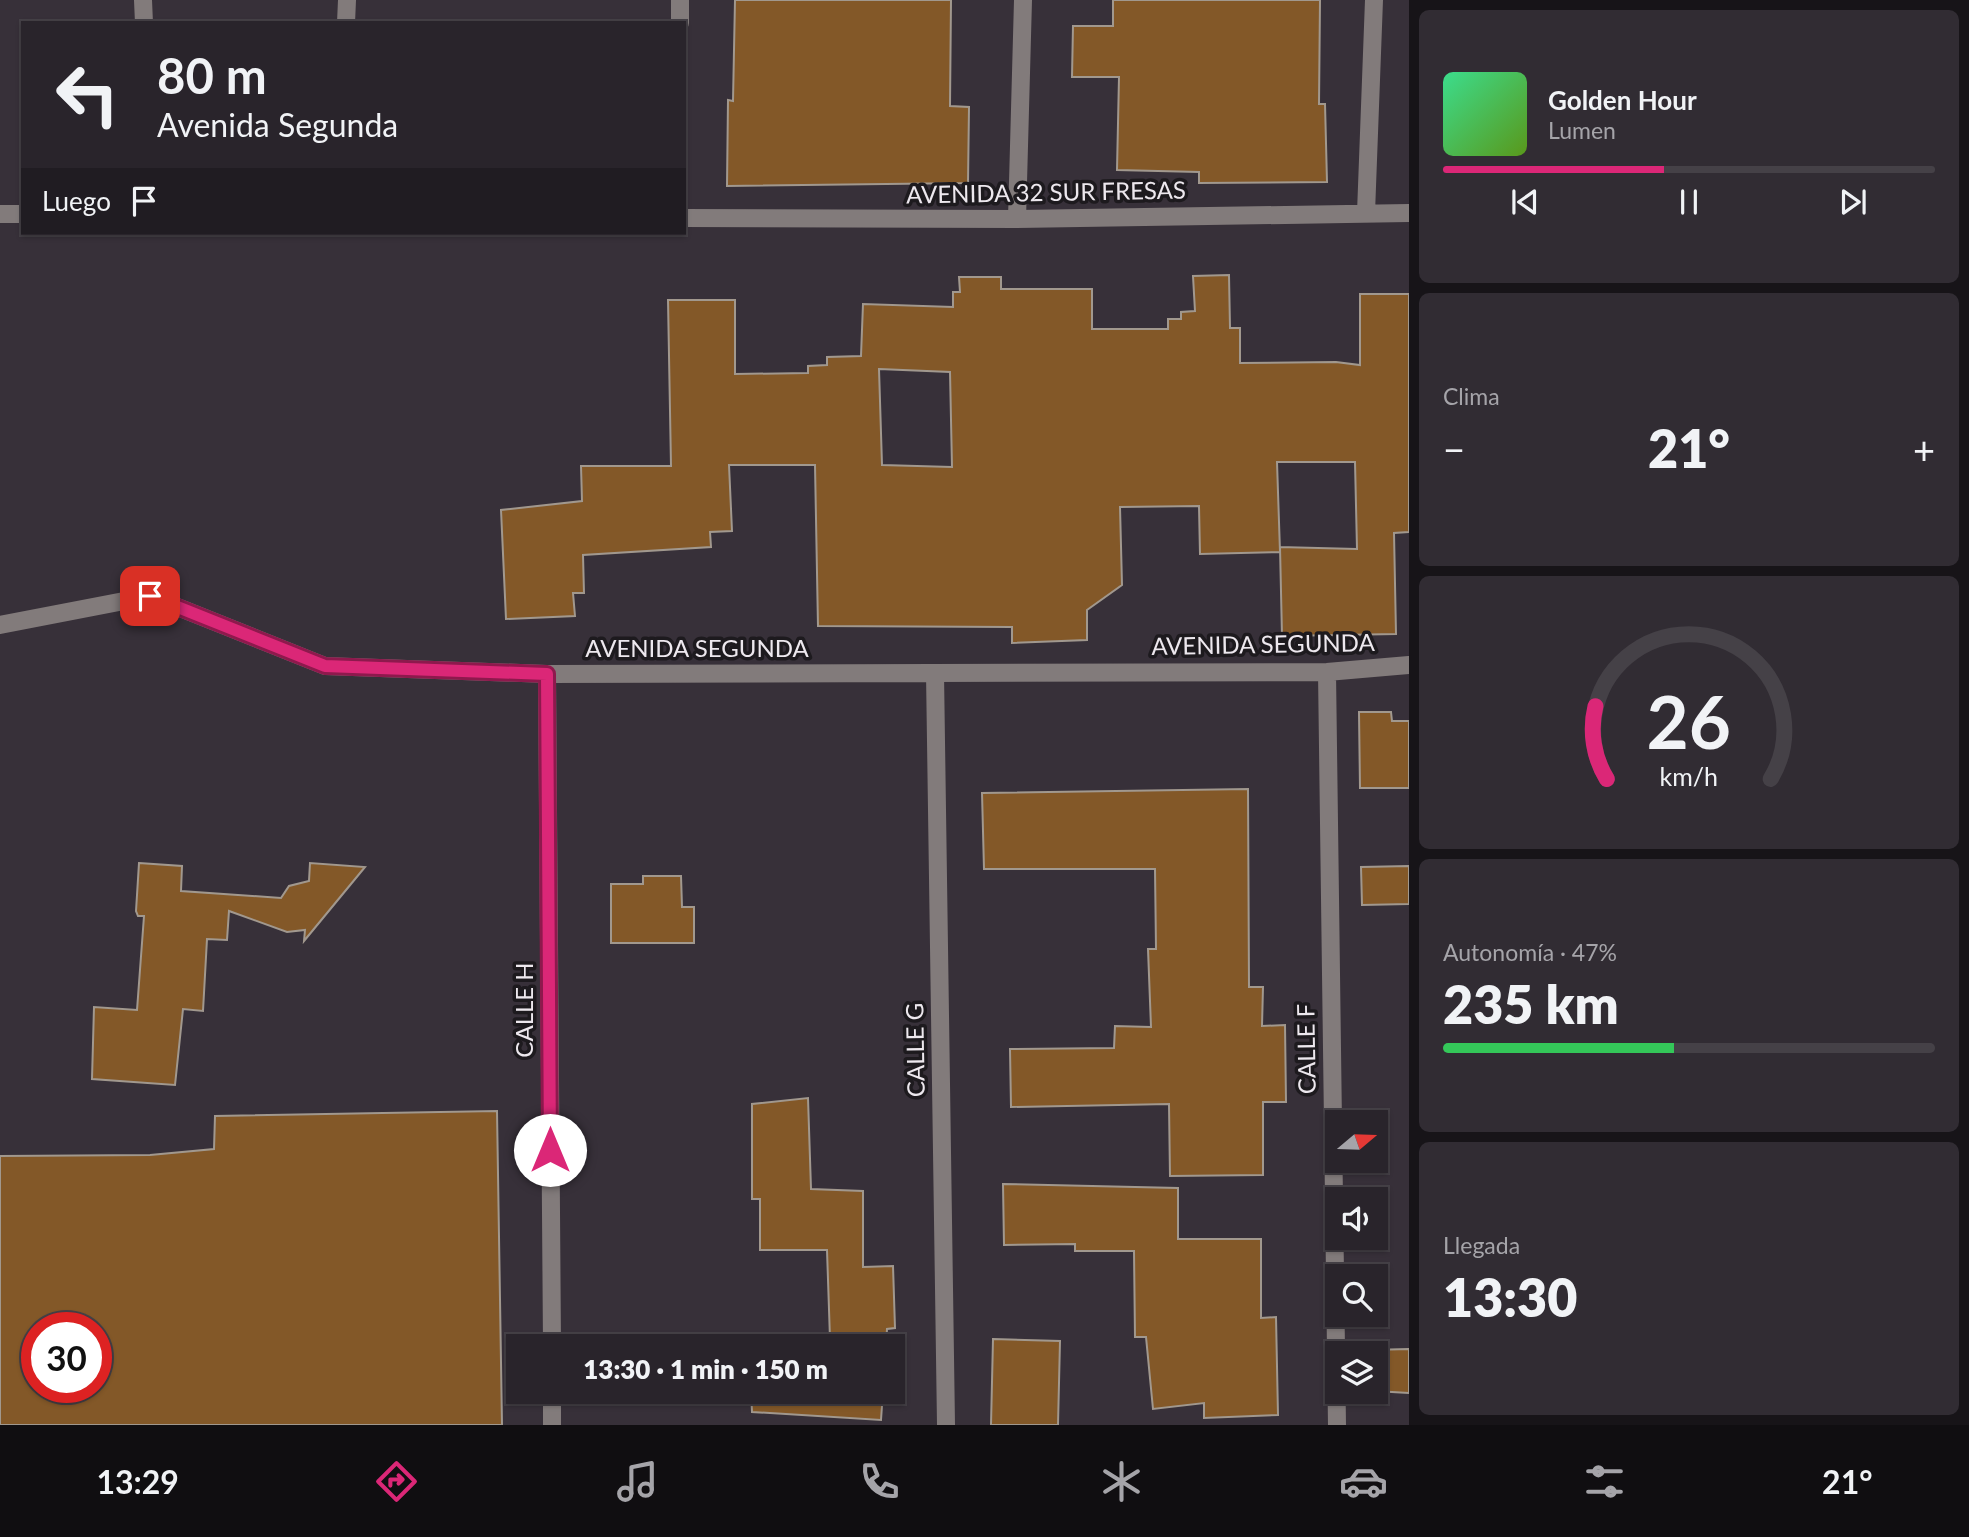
<!DOCTYPE html>
<html lang="es">
<head>
<meta charset="utf-8">
<style>
  body { margin:0; font-family:Lato,sans-serif; background:#312c33; color:#f1f3f6; height:100vh; display:flex; flex-direction:column; font-size:26px; white-space:nowrap }
  * { box-sizing:border-box; margin:0 }
  p { font-size:23px; color:#a5a4a9 }
  .icon { flex:none; width:38px; height:38px; fill:none; stroke:currentColor; stroke-width:2; stroke-linecap:round; stroke-linejoin:round }
  .map { position:relative; flex:1; overflow:hidden }
  .side { display:flex; flex-direction:column; gap:10px; padding:10px; background:#171418; width:560px }
  .side>* { flex:none }
  .top-card { position:absolute; left:21px; top:21px; width:665px; height:214px; border-radius:0px; box-shadow:0 2px 5px #0004,0 0 0 2px #454147; background:#29242b; color:#f1f3f6; overflow:hidden }
  .needle { width:46px; rotate:71deg }
  .controls { position:absolute; left:1325px; top:1110px; display:grid; gap:14px }
  .controls a { display:grid; place-items:center; width:63px; height:63px; border-radius:0px; background:#29242b; box-shadow:0 2px 5px #0004,0 0 0 2px #454147; font-size:35px }
  .speed { position:absolute; left:21px; top:1312px; display:flex; gap:14px; font-size:35px; font-weight:700; text-align:center }
  .speed>* { display:grid; place-content:center; width:91px; height:91px; border-radius:50%; background:#29242b; box-shadow:0 2px 5px #0004,0 0 0 2px #454147; line-height:1 }
  .speed .limit { border:10px solid #d22; background:#fff; color:#111 }
  .pin { position:absolute; display:grid; place-items:center; width:60px; height:60px; color:#fff; margin:-30px; border-radius:14px; box-shadow:0 4px 10px #0006 }
  .me { position:absolute; width:77px; margin:-38px; rotate:0deg; stroke-linejoin:round; filter:drop-shadow(0 0 5px #0008) }
  .turn { display:flex; align-items:center; gap:24px; height:147px; padding:0 21px; font-size:32px }
  .turn .icon { width:91px; height:91px; stroke-width:2.5 }
  .turn b { display:block; font-size:49px; line-height:60px }
  .then { display:flex; align-items:center; height:66px; padding:0 21px; background:#0003; gap:14px; font-size:26px }
  .big { font-size:52px; font-weight:800; line-height:1.1 }
  .side .tile { flex:1; display:flex; flex-direction:column; justify-content:center; gap:10px; min-width:0; padding:0 24px; border-radius:10px; background:#312c33 }
  .side .dial { align-items:center; gap:0 }
  .dial svg { height:182px; overflow:visible; fill:none; stroke:#454147; stroke-width:7; stroke-linecap:round; text-anchor:middle }
  .dial text { fill:#f1f3f6; stroke:none }
  .song { display:flex; align-items:center; gap:21px }
  .cover { width:84px; height:84px; border-radius:10px; background:linear-gradient(135deg,hsl(150 70% 55%),hsl(90 70% 35%)) }
  .played { height:7px; border-radius:4px; background:linear-gradient(90deg,#db2777 45%,#454147 45%) }
  .keys { display:flex; justify-content:space-around; direction:ltr }
  .heat { display:flex; justify-content:space-between; align-items:center; font-size:38px; direction:ltr }
  .charge { height:10px; border-radius:5px; background:linear-gradient(90deg,#34c759 47%,#454147 0) }
  .trip { position:absolute; left:506px; top:1334px; width:399px; height:70px; border-radius:0px; background:#29242b; box-shadow:0 2px 5px #0004,0 0 0 2px #454147; font-weight:800; line-height:70px; text-align:center }
  .dock { display:flex; height:112px; justify-content:space-around; align-items:center; background:#100e11; color:#a5a4a9 }
  .dock .icon { width:49px; height:49px }
  .dock .selected { color:#db2777 }
  .dock b { font-size:32px; color:#f1f3f6 }
  main { display:flex; flex:1; min-height:0 }
  .map>svg:first-child { display:block }
  .building { fill:#835828; stroke:#a1988e; stroke-width:2; fill-rule:evenodd }
  .lines { fill:none; stroke-linecap:round; stroke-linejoin:round }
  .minor { stroke:#827b7b; stroke-width:18 }
  .route-casing { stroke:#8e194d; stroke-width:18 }
  .route { stroke:#db2777; stroke-width:12 }
  .labels { text-anchor:middle; stroke-width:7; stroke-linejoin:round; paint-order:stroke }
  .street-label { font-size:24px; fill:#ede8ee; stroke:#1d1a1e }
</style>
</head>
<body>
<main>
<div class="map">
<svg width="1409" height="1425" viewBox="0 0 1409 1425">
  <rect width="100%" height="100%" fill="#373039"/>
  <!-- building -->
  <path class="building" d="M735,0H951L950,106L969,107L968,183L727,186L728,100L733,101Z
    M1113,0H1320L1319,104H1325L1327,182L1199,183V172L1117,170L1119,77H1072L1073,26H1113Z
    M1229,275L1230,328H1240V363L1336,362L1360,365V294H1409V532L1394,533L1396,634L1282,636L1280,547L1357,549L1355,462H1277L1280,552L1200,554L1199,506L1120,507L1122,585L1087,610V640L1012,643V627L818,626L815,465H729L732,531L710,532L711,547L583,555L584,593H573L575,616L506,619L501,510L582,501L581,466H671L668,300H735V374L808,373V366L827,365V357L861,356L863,304L953,307V292H960L959,277H1001V289H1092V329H1168V319H1181V312L1195,311L1193,276ZM879,369L950,372L952,467L882,465Z
    M1359,712H1391L1392,721H1409V788H1360Z
    M1248,789L1249,987H1263L1262,1026L1285,1025L1286,1102H1263V1175L1170,1176L1169,1104L1011,1107L1010,1049L1114,1048L1115,1026L1151,1027L1148,949H1156L1155,869H984L982,793Z
    M139,863L182,866L181,891L281,898L289,886L309,881L310,863L365,867L304,941L305,930L287,932L229,911L227,940L207,939L203,1011L183,1009L175,1085L92,1079L94,1007L137,1010L144,916H138L136,911Z
    M1409,866V904L1362,905L1361,867Z
    M643,876H681L682,907H694V943H611V884H643Z
    M808,1098L811,1189L863,1191V1267L893,1266L895,1328L887,1329L886,1346H751V1334L830,1339L827,1250H760V1199H752V1104Z
    M497,1111L502,1425H0V1156L150,1155L214,1149L215,1116ZM37,1328H96V1388H37Z
    M1003,1184L1178,1188V1239H1261V1318L1276,1317L1278,1415L1204,1418V1403L1153,1409L1146,1337H1135L1134,1251H1075V1244L1004,1245Z
    M993,1339L1060,1341L1058,1425H991Z
    M1409,1349V1393L1375,1391L1376,1353H1370V1350Z
    M751,1391H883L881,1420L752,1412Z"/>
  <g class="lines">
    <!-- minor -->
    <path class="minor" d="M143,0L144,23
      M346,23L347,0
      M680,23V0
      M1366,213L1374,0
      M0,214H23
      M684,218L1017,219L1409,213
      M1017,219L1023,0
      M0,625L150,596L325,666L547,674L1327,672L1409,665
      M1327,672L1337,1425
      M935,673L946,1425
      M547,674L552,1346
      M552,1391V1425"/>
  </g>
  <g class="lines">
    <!-- route casing -->
    <g class="route-casing">
      <path id="route" d="M150,596L325,666L547,674L550,1150"/>
    </g>
    <!-- route -->
    <use href="#route" class="route"/>
  </g>
  <g class="labels">
    <!-- street labels -->
    <g class="street-label">
      <text transform="translate(1046 193) rotate(-1)" y="8">AVENIDA 32 SUR FRESAS</text>
      <text transform="translate(1263 645) rotate(-1)" y="8">AVENIDA SEGUNDA</text>
      <text x="697" y="657">AVENIDA SEGUNDA</text>
      <text transform="translate(525 1010) rotate(-90)" y="8">CALLE H</text>
      <text transform="translate(1307 1049) rotate(-91)" y="8">CALLE F</text>
      <text transform="translate(916 1050) rotate(-91)" y="8">CALLE G</text>
    </g>
  </g>
</svg>
<div class="controls">
<a><svg class="needle" viewBox="-14 -14 28 28"><path d="M0-13l5 13h-10z" fill="#e53935"/><path d="M0 13l5-13h-10z" fill="#a5a4a9"/></svg></a>
<a><svg class="icon" aria-label="sound" viewBox="0 0 24 24"><path d="M4 9h4l5-4v14l-5-4H4zM17 9q2 3 0 6"/></svg></a>
<a><svg class="icon" aria-label="search" viewBox="0 0 24 24"><circle cx="10" cy="10" r="6"/><path d="M15 15l6 6"/></svg></a>
<a><svg class="icon" aria-label="layers" viewBox="0 0 24 24"><path d="M12 4l9 5-9 5-9-5zM3 14l9 5 9-5"/></svg></a>
</div>
<div class="speed"><div class="limit">30</div></div>
<div class="pin" style="left:150px;top:596px;background:#d93025"><svg class="icon" aria-label="arrive" viewBox="0 0 24 24"><path d="M6 21V4h12l-3 4 3 4H6"/></svg></div>
<svg class="me" style="left:550px;top:1150px" viewBox="-20 -20 40 40"><circle r="19" fill="#fff"/><path d="M0-13L10 11 0 6-10 11z" fill="#db2777"/></svg>
<div class="trip">13:30 · 1 min · 150 m</div>
<div class="top-card">
<div class="turn"><svg class="icon" aria-label="left" viewBox="0 0 24 24"><path d="M17 20v-9H6M10 6l-5 5 5 5"/></svg><div><b>80 m</b>Avenida Segunda</div></div>
<div class="then">Luego<svg class="icon" aria-label="arrive" viewBox="0 0 24 24"><path d="M6 21V4h12l-3 4 3 4H6"/></svg></div>
</div>
</div>
<section class="side">
<div class="tile">
<div class="song"><i class="cover"></i><div><b>Golden Hour</b><p>Lumen</p></div></div>
<div class="played"></div>
<div class="keys"><svg class="icon" aria-label="previous" viewBox="0 0 24 24"><path d="M18 5L8 12l10 7zM5 5v14"/></svg><svg class="icon" aria-label="pause" viewBox="0 0 24 24"><path d="M8 5v14M16 5v14"/></svg><svg class="icon" aria-label="next" viewBox="0 0 24 24"><path d="M6 5l10 7-10 7zM19 5v14"/></svg></div>
</div>
<div class="tile"><p>Clima</p>
<div class="heat"><a>−</a><b class="big">21°</b><a>+</a></div>
</div>
<div class="tile dial"><svg viewBox="0 0 100 80">
<path d="M14 69A42 42 0 1 1 86 69"/>
<path d="M14 69A42 42 0 0 1 9 37" stroke="#db2777"/>
<text x="50" y="56" font-size="32" font-weight="700">26</text>
<text x="50" y="72" font-size="11">km/h</text>
</svg></div>
<div class="tile"><p>Autonomía · 47%</p><b class="big">235 km</b><div class="charge"></div></div>
<div class="tile"><p>Llegada</p><b class="big">13:30</b></div>
</section>
</main>
<nav class="dock">
<b>13:29</b>
<svg class="icon selected" aria-label="directions" viewBox="0 0 24 24"><path d="M12 3l9 9-9 9-9-9zM9 14v-3h6M13 9l2 2-2 2"/></svg>
<svg class="icon" aria-label="music" viewBox="0 0 24 24"><path d="M9 18V5l10-2v13"/><circle cx="6" cy="18" r="3"/><circle cx="16" cy="16" r="3"/></svg>
<svg class="icon" aria-label="phone" viewBox="0 0 24 24"><path d="M5 4h4l2 5-3 2q2 4 5 5l2-3 5 2v4C11 20 4 13 5 4z"/></svg>
<svg class="icon" aria-label="climate" viewBox="0 0 24 24"><path d="M12 3v18M4 7l16 10M4 17L20 7"/></svg>
<svg class="icon" aria-label="car" viewBox="0 0 24 24"><path d="M5 17H2v-5l4-1 3-4h7l3 4 3 1v5h-3M9 17h6M6 11h13"/><circle cx="7" cy="17" r="2"/><circle cx="17" cy="17" r="2"/></svg>
<svg class="icon" aria-label="filters" viewBox="0 0 24 24"><path d="M4 7h16M4 17h16"/><circle cx="9" cy="7" r="2"/><circle cx="15" cy="17" r="2"/></svg>
<b>21°</b>
</nav>
</body>
</html>
